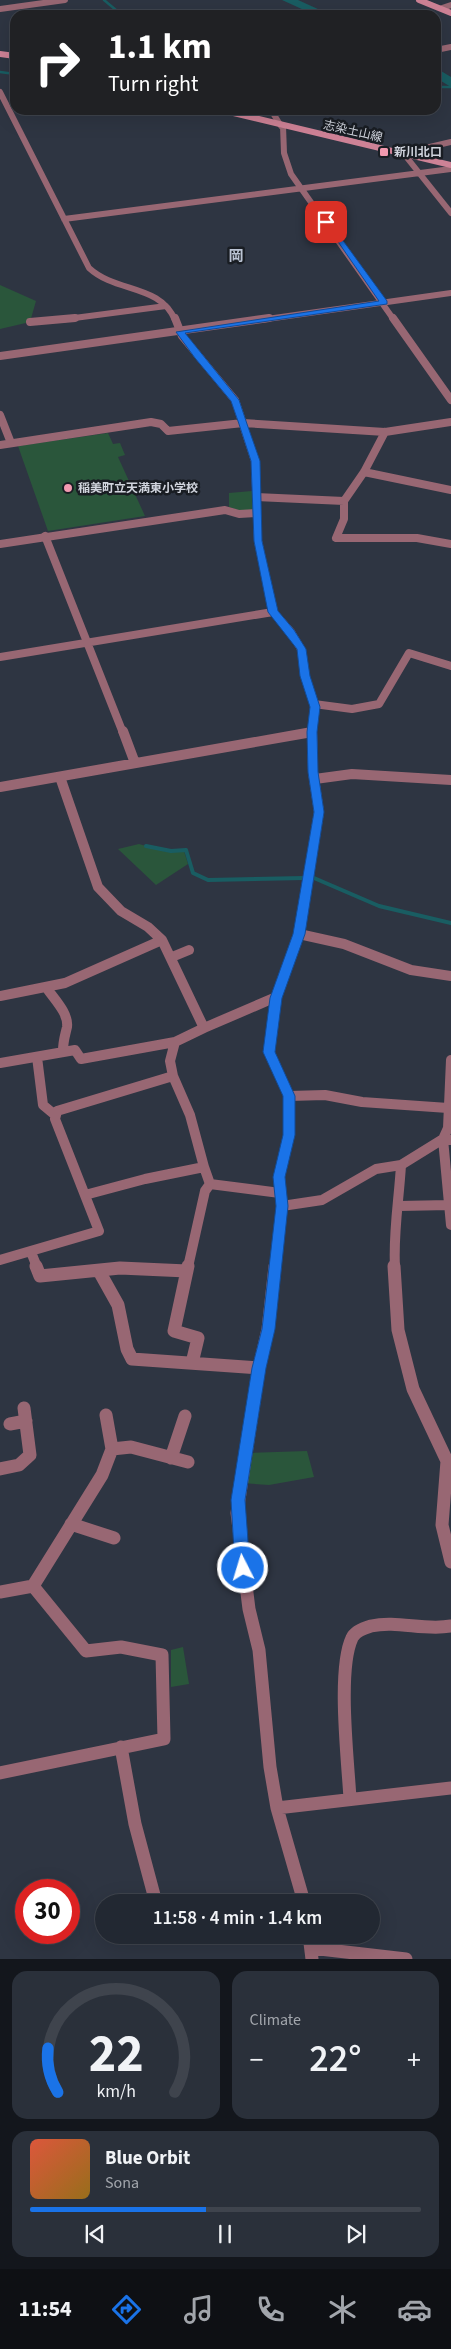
<!DOCTYPE html>
<html lang="en">
<head>
<meta charset="utf-8">
<style>
  body { margin:0; font-family:"Source Sans 3","Noto Sans JP",sans-serif; background:#2a303a; color:#f1f3f6; height:100vh; display:flex; flex-direction:column; font-size:19px; white-space:nowrap }
  * { box-sizing:border-box; margin:0 }
  p { font-size:16px; color:#a2a6ac }
  .icon { flex:none; width:28px; height:28px; fill:none; stroke:currentColor; stroke-width:2; stroke-linecap:round; stroke-linejoin:round }
  .map { position:relative; height:1959px; overflow:hidden }
  .drawer { display:flex; flex-direction:column; gap:12px; padding:12px; background:#13161c; flex:1 }
  .drawer>* { flex:none }
  .guide { position:absolute; left:10px; top:10px; width:431px; height:105px; border-radius:15px; box-shadow:0 5px 20px #0002,0 0 0 1px #3f444d; background:#202124; color:#fff; overflow:hidden }
  .speed { position:absolute; left:15px; top:1879px; display:flex; gap:10px; font-size:25px; font-weight:700; text-align:center }
  .speed>* { display:grid; place-content:center; width:65px; height:65px; border-radius:50%; background:#222832; box-shadow:0 5px 20px #0002,0 0 0 1px #3f444d; line-height:1 }
  .speed .limit { border:8px solid #d22; background:#fff; color:#111 }
  .pin { position:absolute; display:grid; place-items:center; width:42px; height:42px; color:#fff; margin:-21px; border-radius:10px; box-shadow:0 2px 8px #0006 }
  .me { position:absolute; width:55px; margin:-28px; rotate:355deg; stroke-linejoin:round; filter:drop-shadow(0 0 4px #0008) }
  .turn { display:flex; align-items:center; gap:18px; height:105px; padding:0 15px; font-size:22px }
  .turn .icon { width:65px; height:65px; stroke-width:2.5 }
  .turn b { display:block; font-size:35px; line-height:42px }
  .big { font-size:38px; font-weight:600; line-height:1.1 }
  .drawer .widget { flex:1; display:flex; flex-direction:column; justify-content:center; gap:8px; min-width:0; padding:0 18px; border-radius:15px; background:#2a303a }
  .drawer .dial { align-items:center; gap:0 }
  .dial svg { height:130px; overflow:visible; fill:none; stroke:#3f444d; stroke-width:7; stroke-linecap:round; text-anchor:middle }
  .dial text { fill:#f1f3f6; stroke:none }
  .song { display:flex; align-items:center; gap:15px }
  .cover { width:60px; height:60px; border-radius:8px; background:linear-gradient(135deg,hsl(10 70% 55%),hsl(40 70% 35%)) }
  .played { height:5px; border-radius:2px; background:linear-gradient(90deg,#1a73e8 45%,#3f444d 45%) }
  .keys { display:flex; justify-content:space-around; direction:ltr }
  .heat { display:flex; justify-content:space-between; align-items:center; font-size:28px; direction:ltr }
  .drawer .tiles { flex:1; display:grid; gap:12px; grid-template-columns:1fr 1fr }
  .widget:last-child { grid-column:span 2 }
  .trip { position:absolute; left:95px; top:1894px; width:285px; height:50px; border-radius:25px; background:#222832; box-shadow:0 5px 20px #0002,0 0 0 1px #3f444d; font-weight:600; line-height:50px; text-align:center }
  .menu { display:flex; height:80px; justify-content:space-around; align-items:center; background:#0e1014; color:#a2a6ac }
  .menu .icon { width:35px; height:35px }
  .menu .on { color:#1a73e8 }
  .menu b { font-size:22px; color:#f1f3f6 }
  .map>svg:first-child { display:block }
  .green { fill:#2a563b }
  .lines { fill:none; stroke-linecap:round; stroke-linejoin:round }
  .stream-far1 { stroke:#195d62; stroke-width:2.5 }
  .stream { stroke:#195d62; stroke-width:4 }
  .river { fill:#195d62; fill-rule:evenodd }
  .minor-far3 { stroke:#986773; stroke-width:6 }
  .minor-far2 { stroke:#986773; stroke-width:8 }
  .minor-far1 { stroke:#986773; stroke-width:10 }
  .minor { stroke:#986773; stroke-width:13 }
  .tertiary-far1 { stroke:#986773; stroke-width:6 }
  .tertiary { stroke:#986773; stroke-width:8 }
  .secondary { stroke:#ce8296; stroke-width:6 }
  .route { fill:#1a73e8; stroke:#114b97 }
  .poi-dot { fill:#f29ab0; stroke:#191d23; stroke-width:2 }
  .labels { text-anchor:middle; stroke-width:5; stroke-linejoin:round; paint-order:stroke }
  .far-street-label { font-size:12px; fill:#d0d4dd; stroke:#191d23 }
  .far-poi-label { font-size:12px; font-weight:bold; fill:#d0d4dd; stroke:#191d23; text-anchor:start }
  .far-quarter-label { font-size:15px; font-weight:bold; fill:#bbc4d4; stroke:#191d23 }
</style>
</head>
<body>
<div class="map">
<svg width="451" height="1959" viewBox="0 0 451 1959">
  <rect width="100%" height="100%" fill="#2e3542"/>
  <!-- green -->
  <path class="green" d="M0,285L36,301L30,322L0,329Z
    M108,433L113,444L120,443L125,455L118,457L145,516L48,531L18,446Z
    M252,491L254,511L244,512L229,507V493Z
    M139,844L167,852L184,851L188,864L156,885L118,849Z
    M307,1451L314,1477L269,1485L242,1483L249,1453Z
    M183,1647L189,1684L171,1687V1650Z"/>
  <g class="lines">
    <!-- stream-far1 -->
    <path class="stream-far1" d="M104,0L122,15
      M0,72L15,74
      M436,87H451"/>
    <!-- stream -->
    <path class="stream" d="M146,846L171,851L186,850L193,873L208,880L304,878
      M314,878L379,906L451,923"/>
    <!-- river -->
    <path class="river" d="M282,0H298L331,15H315Z
      M436,68L451,77V87L436,78Z"/>
    <!-- minor-far3 -->
    <path class="minor-far3" d="M442,8L451,5
      M0,9L65,0
      M436,50L451,47
      M0,92L89,268C116,293 160,284 175,320
      M271,110L281,126
      M283,126L284,153L291,174L394,320
      M400,154L451,142
      M404,154L451,213
      M64,219L451,169
      M59,320L166,306"/>
    <!-- minor-far2 -->
    <path class="minor-far2" d="M175,318L182,336L235,400L255,461L258,541L273,612L291,632L301,649L305,676L315,707L312,733
      M393,318L451,400
      M30,322L75,318
      M0,415L11,443
      M0,445L151,422L161,424L168,431L243,423L385,432L451,422
      M364,472L451,490
      M256,497L344,501L364,472L385,432
      M344,501V519L336,538H417L451,544
      M45,536L123,733
      M0,544L225,510L239,514L256,513
      M0,657L273,612
      M314,704L352,709L379,704L409,653L451,666
      M308,733L312,732"/>
    <!-- minor-far1 -->
    <path class="minor-far1" d="M123,731L135,763
      M315,779L352,774L451,780
      M0,787L312,732
      M299,934L344,944L411,970L451,976
      M172,957L189,950
      M46,987C53,998 69,1013 67,1027C65,1036 63,1041 63,1051
      M0,996L65,983L162,940
      M204,1028L276,997
      M37,1057L43,1105L55,1115
      M451,1060L448,1128L443,1139L451,1225
      M0,1063L75,1050L81,1059L175,1042
      M173,1076L190,1115L204,1167
      M289,1096L325,1095L362,1102L448,1108
      M85,1195L145,1179L204,1167L210,1184L280,1193
      M282,1206L322,1200L376,1169L401,1165L443,1139L451,1140
      M399,1206L449,1205
      M31,1252L37,1267
      M0,1260L99,1231L55,1119L57,1111L173,1076L170,1061L175,1042L204,1028L162,940L148,927L121,911L98,887L60,777
      M188,1267L205,1191L210,1184
      M275,1267L282,1206L279,1177L289,1135V1096L269,1052L276,997L299,934L319,812L313,772L312,731
      M395,1267C393,1233 399,1200 401,1165"/>
    <!-- minor -->
    <path class="minor" d="M36,1266L40,1276L120,1268L187,1271
      M188,1266L174,1331L198,1338L192,1363
      M275,1266L268,1329L259,1368L237,1513L249,1609L259,1650L270,1767L277,1808L304,1902
      M394,1266L398,1330L413,1389L447,1461L442,1525L451,1562
      M99,1271L118,1305L127,1349L132,1359L259,1368
      M10,1424L26,1421
      M112,1449L131,1447L188,1462
      M171,1458L185,1416
      M0,1469L19,1465L30,1455L24,1408
      M71,1524L114,1538
      M33,1586L102,1475L112,1449L106,1415
      M0,1592L33,1586L86,1651L121,1647L162,1655L164,1739L0,1773
      M121,1747L135,1824L155,1899
      M350,1799C348,1761 337,1670 352,1638C355,1631 364,1628 371,1626C397,1620 424,1631 451,1626
      M277,1808L451,1788
      M309,1935L312,1959
      M311,1948L406,1959"/>
    <!-- tertiary-far1 -->
    <path class="tertiary-far1" d="M260,320L451,293"/>
    <!-- tertiary -->
    <path class="tertiary" d="M0,356L269,318"/>
    <!-- secondary -->
    <path class="secondary" d="M419,0L451,13
      M0,54L15,56
      M221,110L451,165"/>
  </g>
  <!-- route -->
  <path class="route" d="M323,220H328L387,301V304L185,333L239,400L247,424L260,461L262,541L278,611L294,630L306,649L310,676L320,707L317,732L318,772L324,812L305,934L282,998L275,1052L295,1096V1135L285,1177L288,1206L275,1329L266,1368L245,1500L250,1568L248,1573L243,1575L238,1573L235,1568L231,1500L252,1368L262,1329L276,1206L273,1177L283,1135V1096L263,1052L270,998L293,934L314,812L308,772L307,732L310,707L300,676L297,649L268,612L254,541L251,461L239,424L231,401L195,358L176,332L379,301Z"/>
  <!-- markers -->
  <g class="poi-dot">
    <rect x="379" y="147" width="10" height="10" rx="2.5"/>
    <circle cx="68" cy="488" r="5"/>
  </g>
  <g class="labels">
    <!-- far-street labels -->
    <g class="far-street-label">
      <text transform="translate(353 131) rotate(13)" y="4">志染土山線</text>
    </g>
    <!-- far-poi labels -->
    <g class="far-poi-label">
      <text x="394" y="156">新川北口</text>
      <text x="78" y="492">稲美町立天満東小学校</text>
    </g>
    <!-- far-quarter labels -->
    <g class="far-quarter-label">
      <text x="236" y="261">岡</text>
    </g>
  </g>
</svg>
<div class="speed"><div class="limit">30</div></div>
<div class="pin" style="left:326px;top:222px;background:#d93025"><svg class="icon" aria-label="arrive" viewBox="0 0 24 24"><path d="M6 21V4h12l-3 4 3 4H6"/></svg></div>
<svg class="me" style="left:243px;top:1568px" viewBox="-20 -20 40 40"><circle r="17" fill="#1a73e8" stroke="#fff" stroke-width="3"/><path d="M0-11L8 9 0 5-8 9z" fill="#fff"/></svg>
<div class="trip">11:58 · 4 min · 1.4 km</div>
<div class="guide">
<div class="turn"><svg class="icon" aria-label="right" viewBox="0 0 24 24"><path d="M7 20v-9h11M14 6l5 5-5 5"/></svg><div><b>1.1 km</b>Turn right</div></div>
</div>
</div>
<section class="drawer">
<div class="tiles">
<div class="widget dial"><svg viewBox="0 0 100 80">
<path d="M14 69A42 42 0 1 1 86 69"/>
<path d="M14 69A42 42 0 0 1 8 42" stroke="#1a73e8"/>
<text x="50" y="56" font-size="32" font-weight="700">22</text>
<text x="50" y="72" font-size="11">km/h</text>
</svg></div>
<div class="widget"><p>Climate</p>
<div class="heat"><a>−</a><b class="big">22°</b><a>+</a></div>
</div>
<div class="widget">
<div class="song"><i class="cover"></i><div><b>Blue Orbit</b><p>Sona</p></div></div>
<div class="played"></div>
<div class="keys"><svg class="icon" aria-label="previous" viewBox="0 0 24 24"><path d="M18 5L8 12l10 7zM5 5v14"/></svg><svg class="icon" aria-label="pause" viewBox="0 0 24 24"><path d="M8 5v14M16 5v14"/></svg><svg class="icon" aria-label="next" viewBox="0 0 24 24"><path d="M6 5l10 7-10 7zM19 5v14"/></svg></div>
</div>
</div>
</section>
<nav class="menu">
<b>11:54</b>
<svg class="icon on" aria-label="directions" viewBox="0 0 24 24"><path d="M12 3l9 9-9 9-9-9zM9 14v-3h6M13 9l2 2-2 2"/></svg>
<svg class="icon" aria-label="music" viewBox="0 0 24 24"><path d="M9 18V5l10-2v13"/><circle cx="6" cy="18" r="3"/><circle cx="16" cy="16" r="3"/></svg>
<svg class="icon" aria-label="phone" viewBox="0 0 24 24"><path d="M5 4h4l2 5-3 2q2 4 5 5l2-3 5 2v4C11 20 4 13 5 4z"/></svg>
<svg class="icon" aria-label="climate" viewBox="0 0 24 24"><path d="M12 3v18M4 7l16 10M4 17L20 7"/></svg>
<svg class="icon" aria-label="car" viewBox="0 0 24 24"><path d="M5 17H2v-5l4-1 3-4h7l3 4 3 1v5h-3M9 17h6M6 11h13"/><circle cx="7" cy="17" r="2"/><circle cx="17" cy="17" r="2"/></svg>
</nav>
</body>
</html>
